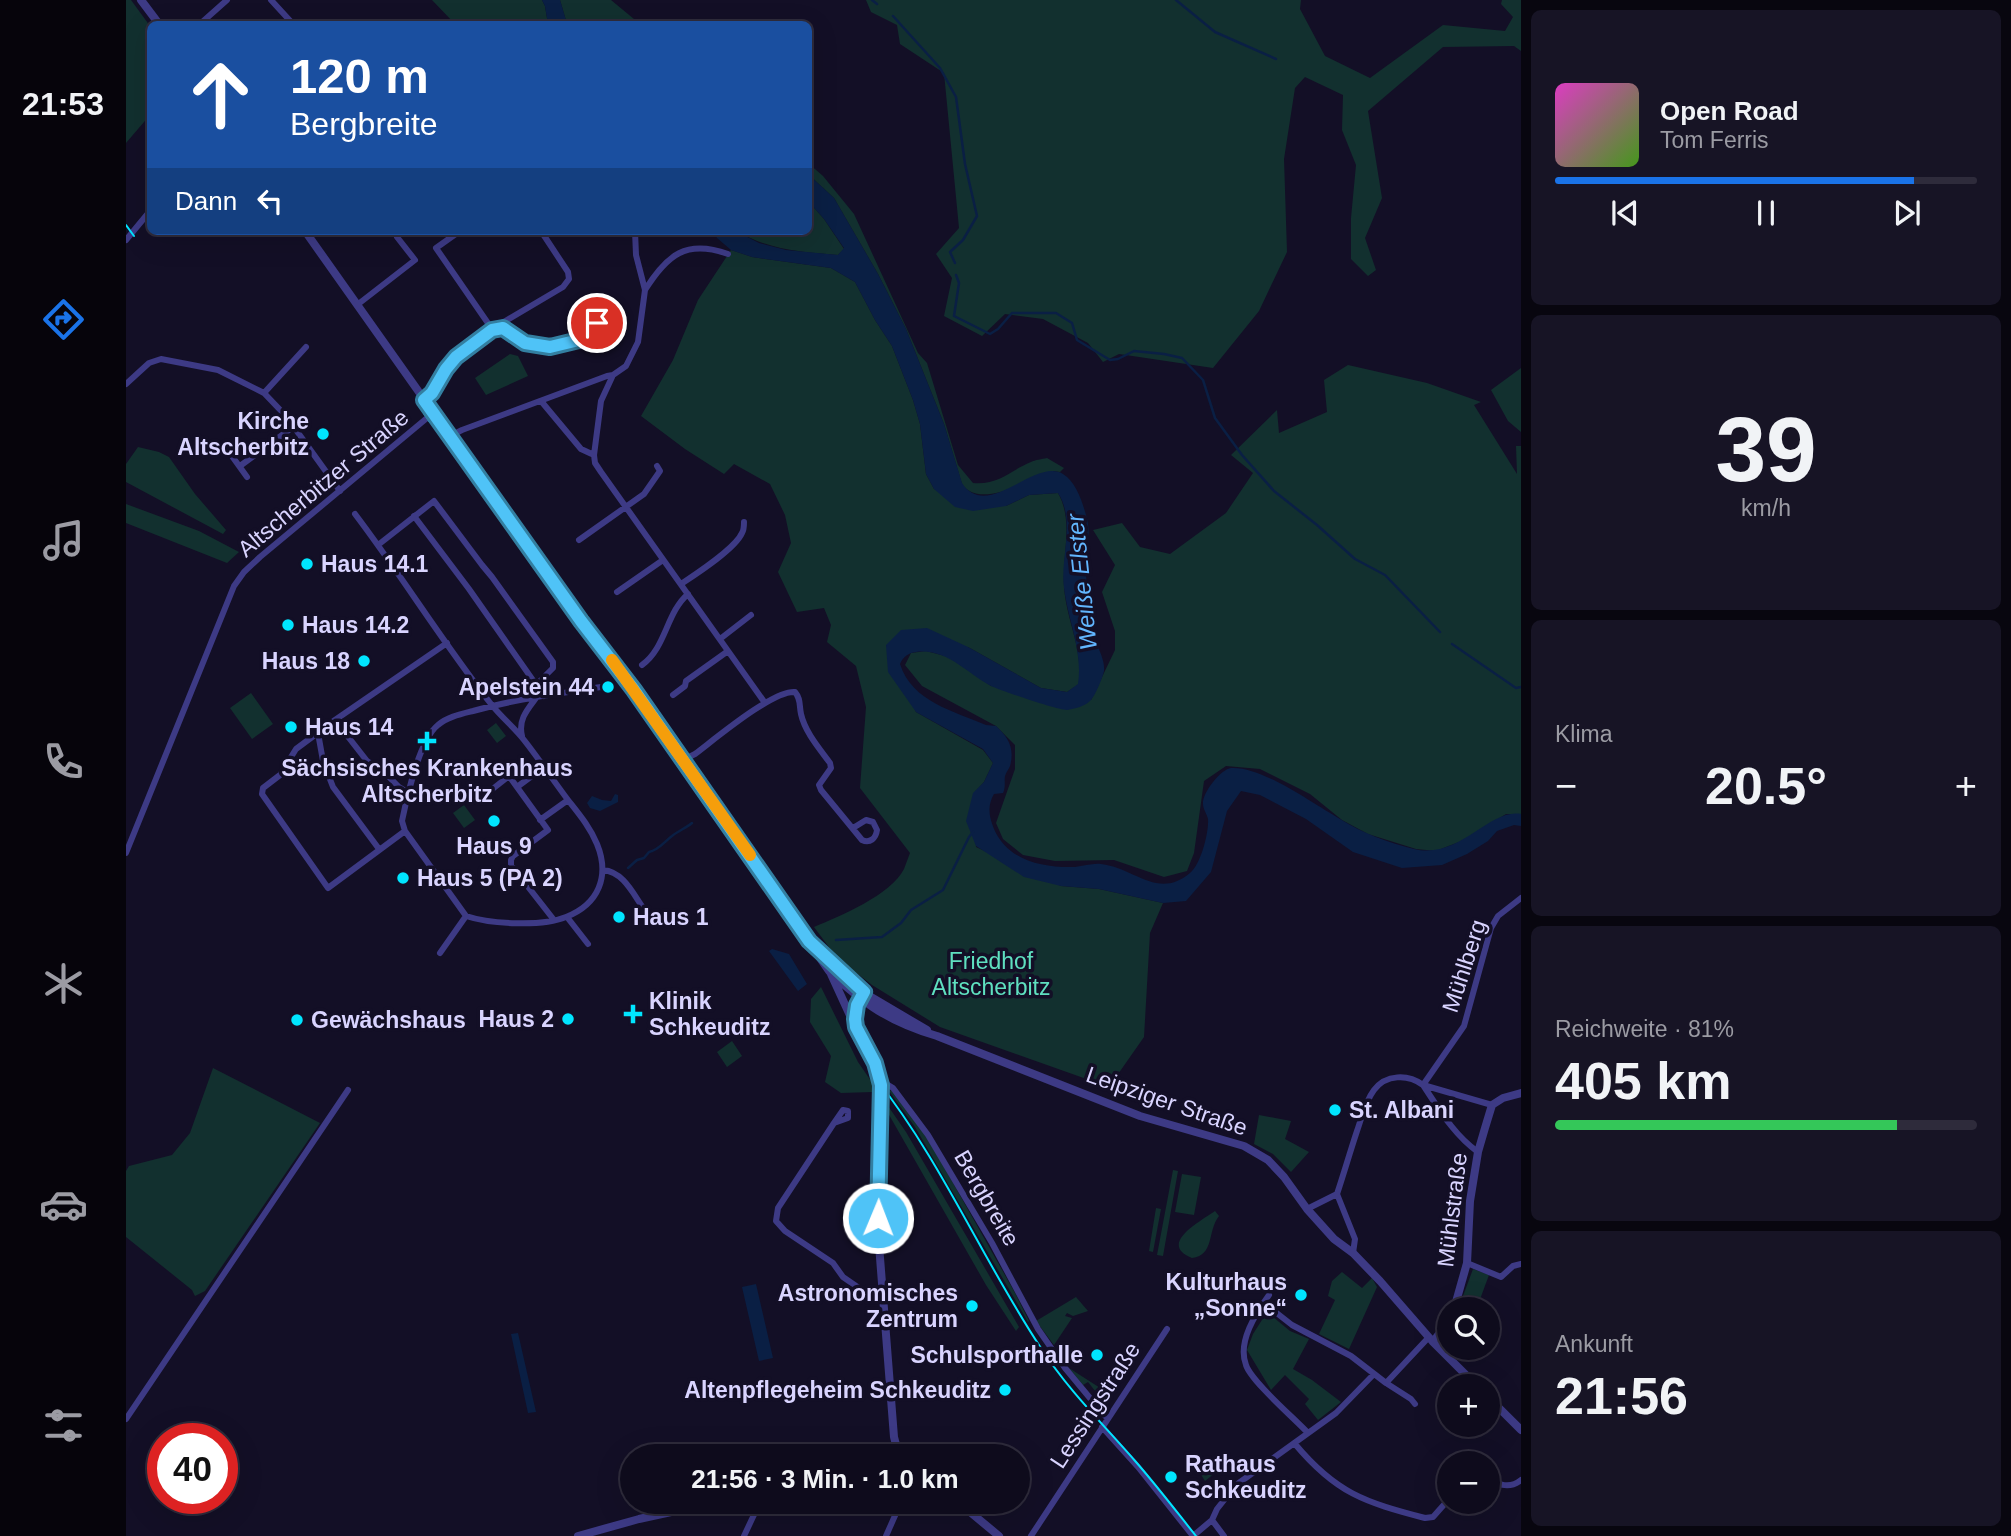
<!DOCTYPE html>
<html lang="de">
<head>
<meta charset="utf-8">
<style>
  body { margin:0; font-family:Arial,sans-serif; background:#171425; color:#f1f3f6; height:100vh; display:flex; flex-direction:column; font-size:26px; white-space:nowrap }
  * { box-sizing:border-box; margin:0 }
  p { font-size:23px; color:#9b9ba3 }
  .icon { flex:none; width:38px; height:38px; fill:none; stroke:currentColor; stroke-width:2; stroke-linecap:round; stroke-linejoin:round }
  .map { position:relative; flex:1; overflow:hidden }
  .drawer { display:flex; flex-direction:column; gap:10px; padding:10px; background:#08060f; width:490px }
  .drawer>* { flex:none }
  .hud { position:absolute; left:21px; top:21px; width:665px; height:214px; border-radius:10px; box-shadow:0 7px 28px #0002,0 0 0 2px #2e2b3b; background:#1a4fa0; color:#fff; overflow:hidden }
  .tools { position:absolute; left:1311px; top:1297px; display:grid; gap:14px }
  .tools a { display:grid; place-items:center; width:63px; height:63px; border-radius:50%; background:#0e0b1c; box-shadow:0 7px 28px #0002,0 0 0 2px #2e2b3b; font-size:35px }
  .speed { position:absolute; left:21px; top:1423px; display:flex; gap:14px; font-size:35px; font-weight:700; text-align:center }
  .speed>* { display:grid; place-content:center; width:91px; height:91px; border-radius:50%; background:#0e0b1c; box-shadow:0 7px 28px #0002,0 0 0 2px #2e2b3b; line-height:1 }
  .speed .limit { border:10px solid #d22; background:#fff; color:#111 }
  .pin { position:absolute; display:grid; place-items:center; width:60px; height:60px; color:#fff; margin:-30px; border:4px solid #fff; border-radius:50%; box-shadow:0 2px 7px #0007 }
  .me { position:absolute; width:77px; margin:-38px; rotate:1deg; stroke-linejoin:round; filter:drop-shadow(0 0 5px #0008) }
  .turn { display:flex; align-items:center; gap:24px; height:147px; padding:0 28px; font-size:32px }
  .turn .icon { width:91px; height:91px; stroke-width:2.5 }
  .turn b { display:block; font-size:49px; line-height:60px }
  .then { display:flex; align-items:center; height:66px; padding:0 28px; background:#0003; gap:14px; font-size:26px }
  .big { font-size:52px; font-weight:600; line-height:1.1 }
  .drawer .card { flex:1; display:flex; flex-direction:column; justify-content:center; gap:10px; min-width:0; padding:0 24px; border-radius:10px; background:#171425 }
  .drawer .dial { align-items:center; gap:0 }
  .dial b { font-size:91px; line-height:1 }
  .song { display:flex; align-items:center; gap:21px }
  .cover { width:84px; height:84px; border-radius:10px; background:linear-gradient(135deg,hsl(310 70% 55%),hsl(100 70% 35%)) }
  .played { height:7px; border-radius:4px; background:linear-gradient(90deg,#1a73e8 85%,#2e2b3b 85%) }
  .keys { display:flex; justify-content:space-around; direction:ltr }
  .heat { display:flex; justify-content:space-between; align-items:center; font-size:38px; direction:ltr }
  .charge { height:10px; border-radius:5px; background:linear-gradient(90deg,#34c759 81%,#2e2b3b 0) }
  .trip { position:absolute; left:494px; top:1444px; width:410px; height:70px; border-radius:35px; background:#0e0b1c; box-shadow:0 7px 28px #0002,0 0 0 2px #2e2b3b; font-weight:600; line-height:70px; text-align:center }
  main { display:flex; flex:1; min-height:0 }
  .tabs { display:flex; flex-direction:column; width:126px; justify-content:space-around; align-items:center; background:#06040b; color:#9b9ba3 }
  .tabs .icon { width:49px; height:49px }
  .tabs .selected { color:#1a73e8 }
  .tabs b { font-size:32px; color:#f1f3f6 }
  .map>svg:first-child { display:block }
  .green { fill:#12302f }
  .water { fill:#0a1f44 }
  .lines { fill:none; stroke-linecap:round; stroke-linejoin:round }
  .stream { stroke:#0a1f44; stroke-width:2.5 }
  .minor { stroke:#3d3a85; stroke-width:6 }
  .tertiary { stroke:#3d3a85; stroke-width:8 }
  .tram { stroke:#00e5ff; stroke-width:2 }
  .route-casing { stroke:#337fa1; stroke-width:18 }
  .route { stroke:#4fc3f7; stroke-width:12 }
  .slow { stroke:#f59e0b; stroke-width:12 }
  .poi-dot { fill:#00e5ff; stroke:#130f26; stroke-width:2.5 }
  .labels { text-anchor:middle; stroke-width:7; stroke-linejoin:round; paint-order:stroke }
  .poi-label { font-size:23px; font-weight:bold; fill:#d9d4ff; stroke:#130f26; text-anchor:start }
  .street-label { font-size:23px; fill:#d9d4ff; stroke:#130f26 }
  .park-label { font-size:23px; fill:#5fe0c0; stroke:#130f26 }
  .water-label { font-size:24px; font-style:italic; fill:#62b6ff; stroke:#130f26 }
</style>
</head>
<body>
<main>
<nav class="tabs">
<b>21:53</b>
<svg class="icon selected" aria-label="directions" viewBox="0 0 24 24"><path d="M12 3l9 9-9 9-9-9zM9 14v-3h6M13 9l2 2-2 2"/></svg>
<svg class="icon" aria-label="music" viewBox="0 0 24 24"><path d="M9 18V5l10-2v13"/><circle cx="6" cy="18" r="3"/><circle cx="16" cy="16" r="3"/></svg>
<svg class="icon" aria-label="phone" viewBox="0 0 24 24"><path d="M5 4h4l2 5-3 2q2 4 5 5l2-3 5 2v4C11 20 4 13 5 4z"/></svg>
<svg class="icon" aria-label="climate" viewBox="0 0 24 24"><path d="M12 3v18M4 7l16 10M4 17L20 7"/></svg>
<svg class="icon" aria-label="car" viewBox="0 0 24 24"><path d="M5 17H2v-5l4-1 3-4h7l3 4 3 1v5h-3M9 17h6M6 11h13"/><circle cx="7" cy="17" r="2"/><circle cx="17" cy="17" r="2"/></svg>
<svg class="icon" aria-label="filters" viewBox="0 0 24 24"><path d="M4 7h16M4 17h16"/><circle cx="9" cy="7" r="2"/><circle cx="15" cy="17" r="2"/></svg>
</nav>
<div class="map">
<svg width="1395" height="1536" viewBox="0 0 1395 1536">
  <rect width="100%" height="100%" fill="#130f26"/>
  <!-- green -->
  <path class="green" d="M0,0H5L24,26V115L0,143Z
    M306,0H416L419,6L422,24H329Z
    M434,0H485L514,24H441Z
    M740,0H1175L1174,9L1199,56L1244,78L1317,25L1379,31L1387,17L1375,4L1376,0H1395V51L1388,46L1317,47L1242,111L1256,198L1239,238L1250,270L1242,276L1225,259V218L1230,165L1216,130L1217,95L1179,77L1169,88L1158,159L1161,252L1133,311L1087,368L993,354L977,362L962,343L917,319L879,314L856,336L818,316L826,278L810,254L833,228L818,73L774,44L771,25L745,12Z
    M682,163L697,176L728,214L792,353L801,363L832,465L847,483C873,485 883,471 905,462C909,460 916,459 921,458L938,468L934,472L927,471C904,480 853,510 836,484L818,424L780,329L752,274L708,198L683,175Z
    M683,202L698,219L718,249L712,255C677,252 642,250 611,231H682Z
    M605,250L626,257L705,268L729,282L749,320L766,346L787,400L794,424L800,474L808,489L880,506L903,495L932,493C948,521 936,555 938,586C940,620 957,647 953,684L941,692L915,688L842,647L760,645L790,712L857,750L867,763L858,782L847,794L850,847L935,886L973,889L1037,903L1024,933L1018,1037L983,1087L814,1027L746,985L711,958L688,927C714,916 765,895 778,869C780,864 782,858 784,853L734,788L740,707L730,666L701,642L705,625L698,608L671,612L652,572L665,543L659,515L644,484L608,464L598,474L559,449L515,416L547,360L572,300Z
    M384,354L392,356L402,376L360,395L349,378Z
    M1222,365L1301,383L1355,402L1348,405L1391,474L1390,446H1395V814H1380L1338,840L1310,851L1290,849L1242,834L1216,820L1184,794L1134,769L1100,766L1078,781L1068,853L1061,871L1038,877L988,860L929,861L897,855L877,839L870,823L889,769V745L870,726L796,686L779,665L785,653L800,651L823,657L865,686L965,700L989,650V631L976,592L989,565L967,530L996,523L1014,547L1044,554L1100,513L1127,473L1105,455L1151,410L1153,433L1201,412L1198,380Z
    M1395,368V432L1382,421L1365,390Z
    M12,447L33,452L43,457L69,494L100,530L97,534L0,482V464Z
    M0,504L73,531L113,552L101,563L0,523Z
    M125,693L147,724L126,739L104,708Z
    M370,723L380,736L371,743L361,730Z
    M338,805L349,820L338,828L327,813Z
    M695,987L732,1062L752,1091V1104H747V1092L715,1093L699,1082L705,1056L684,1022L685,999Z
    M606,1041L616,1056L601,1067L591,1052Z
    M87,1068L194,1123L79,1291L69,1296L66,1290L0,1237V1171L3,1166L46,1155L64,1133Z
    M766,1090L795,1129L809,1151L889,1293L903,1321L902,1322L789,1127L763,1091Z
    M762,1106L780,1132L893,1327L890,1331L860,1285L762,1113Z
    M1133,1115L1165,1121L1159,1139L1183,1152L1165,1172L1147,1154L1128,1144Z
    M1047,1170L1052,1171L1037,1256L1031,1255Z
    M1056,1174L1075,1177L1068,1215L1049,1212Z
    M1030,1208L1035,1209L1027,1252L1023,1251Z
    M1089,1211L1093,1216C1081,1231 1089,1255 1066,1258C1031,1244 1075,1221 1089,1211Z
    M1347,1269L1363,1275L1353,1302L1337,1296Z
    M1216,1272L1236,1288L1246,1278L1251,1287L1223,1349L1193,1334L1209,1300L1202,1296L1206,1281Z
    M950,1297L962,1311L947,1316L941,1313L939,1316L946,1318L928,1345L910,1321Z
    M1141,1312L1164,1331L1183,1339L1167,1369L1186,1380L1215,1402L1192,1420L1179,1404L1183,1399L1159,1375L1145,1390L1121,1350L1127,1334Z
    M943,1368L982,1393L979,1398L981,1406L978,1410L973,1405L977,1401L962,1382L957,1385Z
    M1074,1453L1089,1473L1079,1481L1067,1462L1068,1458Z"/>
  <!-- water -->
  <path class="water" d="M416,0H434L441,24H422L419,6Z
    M683,175L708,198L752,274L780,329L818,424L836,483C861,522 909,457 937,474C950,482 956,501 960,515C966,533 960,554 960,573C961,595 965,619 970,641C973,651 979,660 978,671C977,677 969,696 965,700C960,706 948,709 941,710C931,710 876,691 865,686C840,673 821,648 790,652C782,653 777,657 774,664C786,702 828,711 860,725L870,726C882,737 889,748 884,766C883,769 880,772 879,776C878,782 880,786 877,793L868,794C861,806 863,817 868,829C882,861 917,868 949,867C958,866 967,863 975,864C1009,868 1032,900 1064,873C1075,864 1083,832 1082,819C1081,814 1077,809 1077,804C1076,793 1095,769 1105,768C1136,766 1187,804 1214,819C1236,833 1263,843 1288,849C1334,860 1363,808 1395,814V826L1388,825L1371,831L1362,841L1341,854L1316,865L1276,868L1227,852L1180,819L1134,795L1115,791L1101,811L1085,872L1060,901L1037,903L973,889L935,886L898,877L850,846L840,821L847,793L858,782L867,763L857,749L790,712L762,672L760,645L775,630L801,628L842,647L915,688L941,692L952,684C957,651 942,621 938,588C934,557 950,521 932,493L903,495L880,506L847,511L829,507L808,489L800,474L794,424L787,400L766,346L749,320L729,282L705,268L626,257L605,250L591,238L587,231H610L633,243L660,250L712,255L718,248L698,219L683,202Z
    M489,794L492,795V802L474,811L464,808L461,803L466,796L476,800L485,801Z
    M646,949L663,954L681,984L672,991L643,951Z
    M630,1284L647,1358L633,1361L616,1287Z
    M392,1333L410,1412L402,1413L385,1334Z"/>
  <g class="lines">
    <!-- stream -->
    <path class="stream" d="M746,0L751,4
      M1050,0L1089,32L1150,59
      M767,16L814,68L830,97L839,164L851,216L837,240L824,252L829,263
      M830,275L833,283L828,316L864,334L872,329L886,313H930L946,323L951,340L984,360L992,359L1008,351L1038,354L1056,358L1077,380L1089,418L1116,455L1148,491L1191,525L1229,559L1259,575L1314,632
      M1326,644L1390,688L1395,687
      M502,868L511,860L518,858L523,852C533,850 538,842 546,836C552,831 560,828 566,823
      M710,940L756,937L775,923L785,910L817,890L843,837L847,832"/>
    <!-- minor -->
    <path class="minor" d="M145,0L167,24
      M74,24L101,0
      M334,231L310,248L366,329L437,287L443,279L442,272L415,231
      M0,240L24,211
      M519,290C541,255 560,239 602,254
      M231,305L289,260L271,237
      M0,384L23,363L35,359L92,370L138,393L160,416L214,491
      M138,393L180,347
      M298,400L306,393L320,369L330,357L366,329L377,328L399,343L424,347L453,340L471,323
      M415,401L455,449L468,455L475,401L487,375
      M324,436L336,430L481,376L487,375L500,366L512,342L519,290L510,255L509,231
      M98,445L121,477
      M468,455L469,463L475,472L639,703
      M114,466L167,427
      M229,514C276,576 317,643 365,704C375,717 388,727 398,740C413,759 427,780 442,800C453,814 464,827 471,844C484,876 473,904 440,917C416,927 364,924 340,916L279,831L276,821C281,797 293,740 312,725C321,717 335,714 347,711C389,699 432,694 475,687
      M288,516L343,589L418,696
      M453,540L518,494L534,471L531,466
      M252,545L308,501L356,565L366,577L427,662V668L415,680L411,686
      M555,584C570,574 609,549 616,533C618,530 618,525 618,522
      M491,592L537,560
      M594,639L625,615
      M516,665C540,648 540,613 562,594
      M547,695L559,686L560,681L602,651
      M209,720L241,761L258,772L273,787L283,793
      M192,733L197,761L207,787L253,849
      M396,736C392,720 401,710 410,698
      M557,760L569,754C589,739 647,690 669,692C675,699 673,705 675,714C679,732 693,748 704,763L705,768L693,785L695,790L736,840C744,844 750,838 751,830L747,822L740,820L727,828
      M391,787L418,767
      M364,791L383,776L422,830L387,856L385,860V865L428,920
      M414,820L442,800
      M279,831L202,888L136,794L137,788L154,775L170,749L209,720L321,643
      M0,853L108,586L118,572L134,557L307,413
      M477,870C498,872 507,894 518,909
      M441,917L462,944
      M314,953L340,916
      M754,1080L767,1088L802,1135L866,1243L912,1329L939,1368L978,1415L982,1418
      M1297,1085L1338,1026L1365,928L1372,916L1395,898
      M1297,1085C1313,1109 1328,1135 1352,1152
      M708,1123L717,1110L722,1111V1118L708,1123L652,1208L650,1221L659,1231L707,1263L717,1277L746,1297L757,1299
      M1181,1209L1211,1194
      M1227,1253L1229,1239L1211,1194C1218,1173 1224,1152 1231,1131C1236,1117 1239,1102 1248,1090C1260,1074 1282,1074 1297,1085L1366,1105
      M1341,1263L1375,1277L1387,1266L1395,1264
      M1143,1295C1130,1313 1111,1342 1120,1365C1125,1381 1169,1419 1182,1433
      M1138,1303L1166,1325L1225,1356L1260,1383L1303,1337
      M1260,1383L1285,1399L1289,1404
      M0,1419L222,1090
      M976,1427L1012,1467L1067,1536L1086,1520L1091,1509L1110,1485L1210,1413L1248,1374
      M1169,1444C1210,1493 1238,1502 1299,1518L1307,1517L1323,1499
      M1362,1479C1373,1485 1384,1489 1395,1480
      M1086,1520L1098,1536
      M618,1536L634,1502
      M760,1536L775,1502
      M905,1536L1041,1329"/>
    <!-- tertiary -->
    <path class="tertiary" d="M15,0L33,24
      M179,231L455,621L508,690L703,971C739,1005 764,1022 811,1036L1014,1116L1118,1146L1142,1160L1158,1177L1181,1209L1208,1239L1227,1253L1254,1281L1307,1342L1351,1386
      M695,953L745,997L801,1030
      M705,974L727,1022
      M738,992L729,1011V1019L730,1027L749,1064L755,1085L752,1232L768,1437L773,1456
      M1328,1309L1341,1263L1344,1201L1352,1152L1359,1128L1366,1105L1377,1098L1395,1093
      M1307,1342L1323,1321
      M1362,1397L1395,1430
      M775,1502L785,1503L790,1502
      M832,1502L873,1536
      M452,1536L513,1519L591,1502"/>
    <!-- tram -->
    <path class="tram" d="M0,225L8,236
      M298,413L304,422
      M751,1080C816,1162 857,1261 915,1348C942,1390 977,1424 1010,1462C1031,1486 1050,1511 1070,1536"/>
  </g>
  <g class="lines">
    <!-- route casing -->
    <g class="route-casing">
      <path id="route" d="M471,323L453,340L424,347L399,343L377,328L366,330L330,357L320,369L306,393L298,400L455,621L508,690L683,941L738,992L731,1005L729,1019L730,1027L749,1063L755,1085L752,1218"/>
    </g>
    <!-- route -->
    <use href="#route" class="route"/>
    <!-- slow -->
    <path class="slow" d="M486,660L624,855"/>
  </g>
  <!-- markers -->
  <g class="poi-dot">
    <circle cx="197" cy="434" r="7"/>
    <circle cx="181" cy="564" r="7"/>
    <circle cx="162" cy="625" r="7"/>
    <circle cx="238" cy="661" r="7"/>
    <circle cx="482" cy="687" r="7"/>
    <circle cx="165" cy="727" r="7"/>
    <path d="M297.5 730.5h7v7h7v7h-7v7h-7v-7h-7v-7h7z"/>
    <circle cx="368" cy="821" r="7"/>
    <circle cx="277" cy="878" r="7"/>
    <circle cx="493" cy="917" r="7"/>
    <path d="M503.5 1003.5h7v7h7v7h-7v7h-7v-7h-7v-7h7z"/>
    <circle cx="442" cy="1019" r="7"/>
    <circle cx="171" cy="1020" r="7"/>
    <circle cx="1209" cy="1110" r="7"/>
    <circle cx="1175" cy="1295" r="7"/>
    <circle cx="846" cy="1306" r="7"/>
    <circle cx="971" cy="1355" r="7"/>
    <circle cx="879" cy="1390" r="7"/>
    <circle cx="1045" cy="1477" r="7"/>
  </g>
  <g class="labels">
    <!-- poi labels -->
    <g class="poi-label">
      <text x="183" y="429" text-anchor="end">Kirche<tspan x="183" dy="26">Altscherbitz</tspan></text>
      <text x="195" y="572">Haus 14.1</text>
      <text x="176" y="633">Haus 14.2</text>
      <text x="224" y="669" text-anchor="end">Haus 18</text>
      <text x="468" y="695" text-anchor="end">Apelstein 44</text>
      <text x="179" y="735">Haus 14</text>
      <text x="301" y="776" text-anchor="middle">Sächsisches Krankenhaus<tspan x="301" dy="26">Altscherbitz</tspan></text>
      <text x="368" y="854" text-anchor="middle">Haus 9</text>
      <text x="291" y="886">Haus 5 (PA 2)</text>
      <text x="507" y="925">Haus 1</text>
      <text x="523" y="1009">Klinik<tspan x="523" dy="26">Schkeuditz</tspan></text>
      <text x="428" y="1027" text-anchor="end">Haus 2</text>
      <text x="185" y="1028">Gewächshaus</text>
      <text x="1223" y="1118">St. Albani</text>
      <text x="1161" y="1290" text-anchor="end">Kulturhaus<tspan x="1161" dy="26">„Sonne“</tspan></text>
      <text x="832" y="1301" text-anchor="end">Astronomisches<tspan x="832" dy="26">Zentrum</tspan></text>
      <text x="957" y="1363" text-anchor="end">Schulsporthalle</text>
      <text x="865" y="1398" text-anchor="end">Altenpflegeheim Schkeuditz</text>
      <text x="1059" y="1472">Rathaus<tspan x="1059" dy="26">Schkeuditz</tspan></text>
    </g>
    <!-- street labels -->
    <g class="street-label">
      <text transform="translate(197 483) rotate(-40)" y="8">Altscherbitzer Straße</text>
      <text transform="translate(1338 966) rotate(-72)" y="8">Mühlberg</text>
      <text transform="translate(1041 1101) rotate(19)" y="8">Leipziger Straße</text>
      <text transform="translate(861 1198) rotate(60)" y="8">Bergbreite</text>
      <text transform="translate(1326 1210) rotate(-83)" y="8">Mühlstraße</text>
      <text transform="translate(969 1405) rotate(-57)" y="8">Lessingstraße</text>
    </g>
    <!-- park labels -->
    <g class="park-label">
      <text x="865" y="969">Friedhof<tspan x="865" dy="26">Altscherbitz</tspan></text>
    </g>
    <!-- water labels -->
    <g class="water-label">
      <text transform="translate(956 582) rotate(-96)" y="8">Weiße Elster</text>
    </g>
  </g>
</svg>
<div class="tools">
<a><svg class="icon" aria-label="search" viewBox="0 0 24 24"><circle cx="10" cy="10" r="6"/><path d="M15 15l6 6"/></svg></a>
<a>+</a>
<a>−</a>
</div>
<div class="speed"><div class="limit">40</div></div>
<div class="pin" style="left:471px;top:323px;background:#d93025"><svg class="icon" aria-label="arrive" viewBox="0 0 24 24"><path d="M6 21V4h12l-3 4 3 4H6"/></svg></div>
<svg class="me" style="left:752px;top:1218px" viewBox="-20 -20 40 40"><circle r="17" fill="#4fc3f7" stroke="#fff" stroke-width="3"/><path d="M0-11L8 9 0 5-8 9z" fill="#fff"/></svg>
<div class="trip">21:56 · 3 Min. · 1.0 km</div>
<div class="hud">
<div class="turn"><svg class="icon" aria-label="ahead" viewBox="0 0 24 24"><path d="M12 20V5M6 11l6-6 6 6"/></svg><div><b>120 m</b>Bergbreite</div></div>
<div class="then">Dann<svg class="icon" aria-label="left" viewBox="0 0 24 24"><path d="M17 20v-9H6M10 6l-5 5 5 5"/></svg></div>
</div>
</div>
<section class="drawer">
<div class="card">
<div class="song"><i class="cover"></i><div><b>Open Road</b><p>Tom Ferris</p></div></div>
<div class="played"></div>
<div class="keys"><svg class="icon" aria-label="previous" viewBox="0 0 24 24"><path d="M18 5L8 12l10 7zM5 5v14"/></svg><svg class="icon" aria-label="pause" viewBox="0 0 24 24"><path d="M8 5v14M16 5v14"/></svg><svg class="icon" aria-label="next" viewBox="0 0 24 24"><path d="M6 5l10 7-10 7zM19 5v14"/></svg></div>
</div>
<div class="card dial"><b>39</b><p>km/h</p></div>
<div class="card"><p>Klima</p>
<div class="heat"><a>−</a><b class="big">20.5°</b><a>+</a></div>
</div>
<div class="card"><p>Reichweite · 81%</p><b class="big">405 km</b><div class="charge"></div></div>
<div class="card"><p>Ankunft</p><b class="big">21:56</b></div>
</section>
</main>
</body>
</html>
